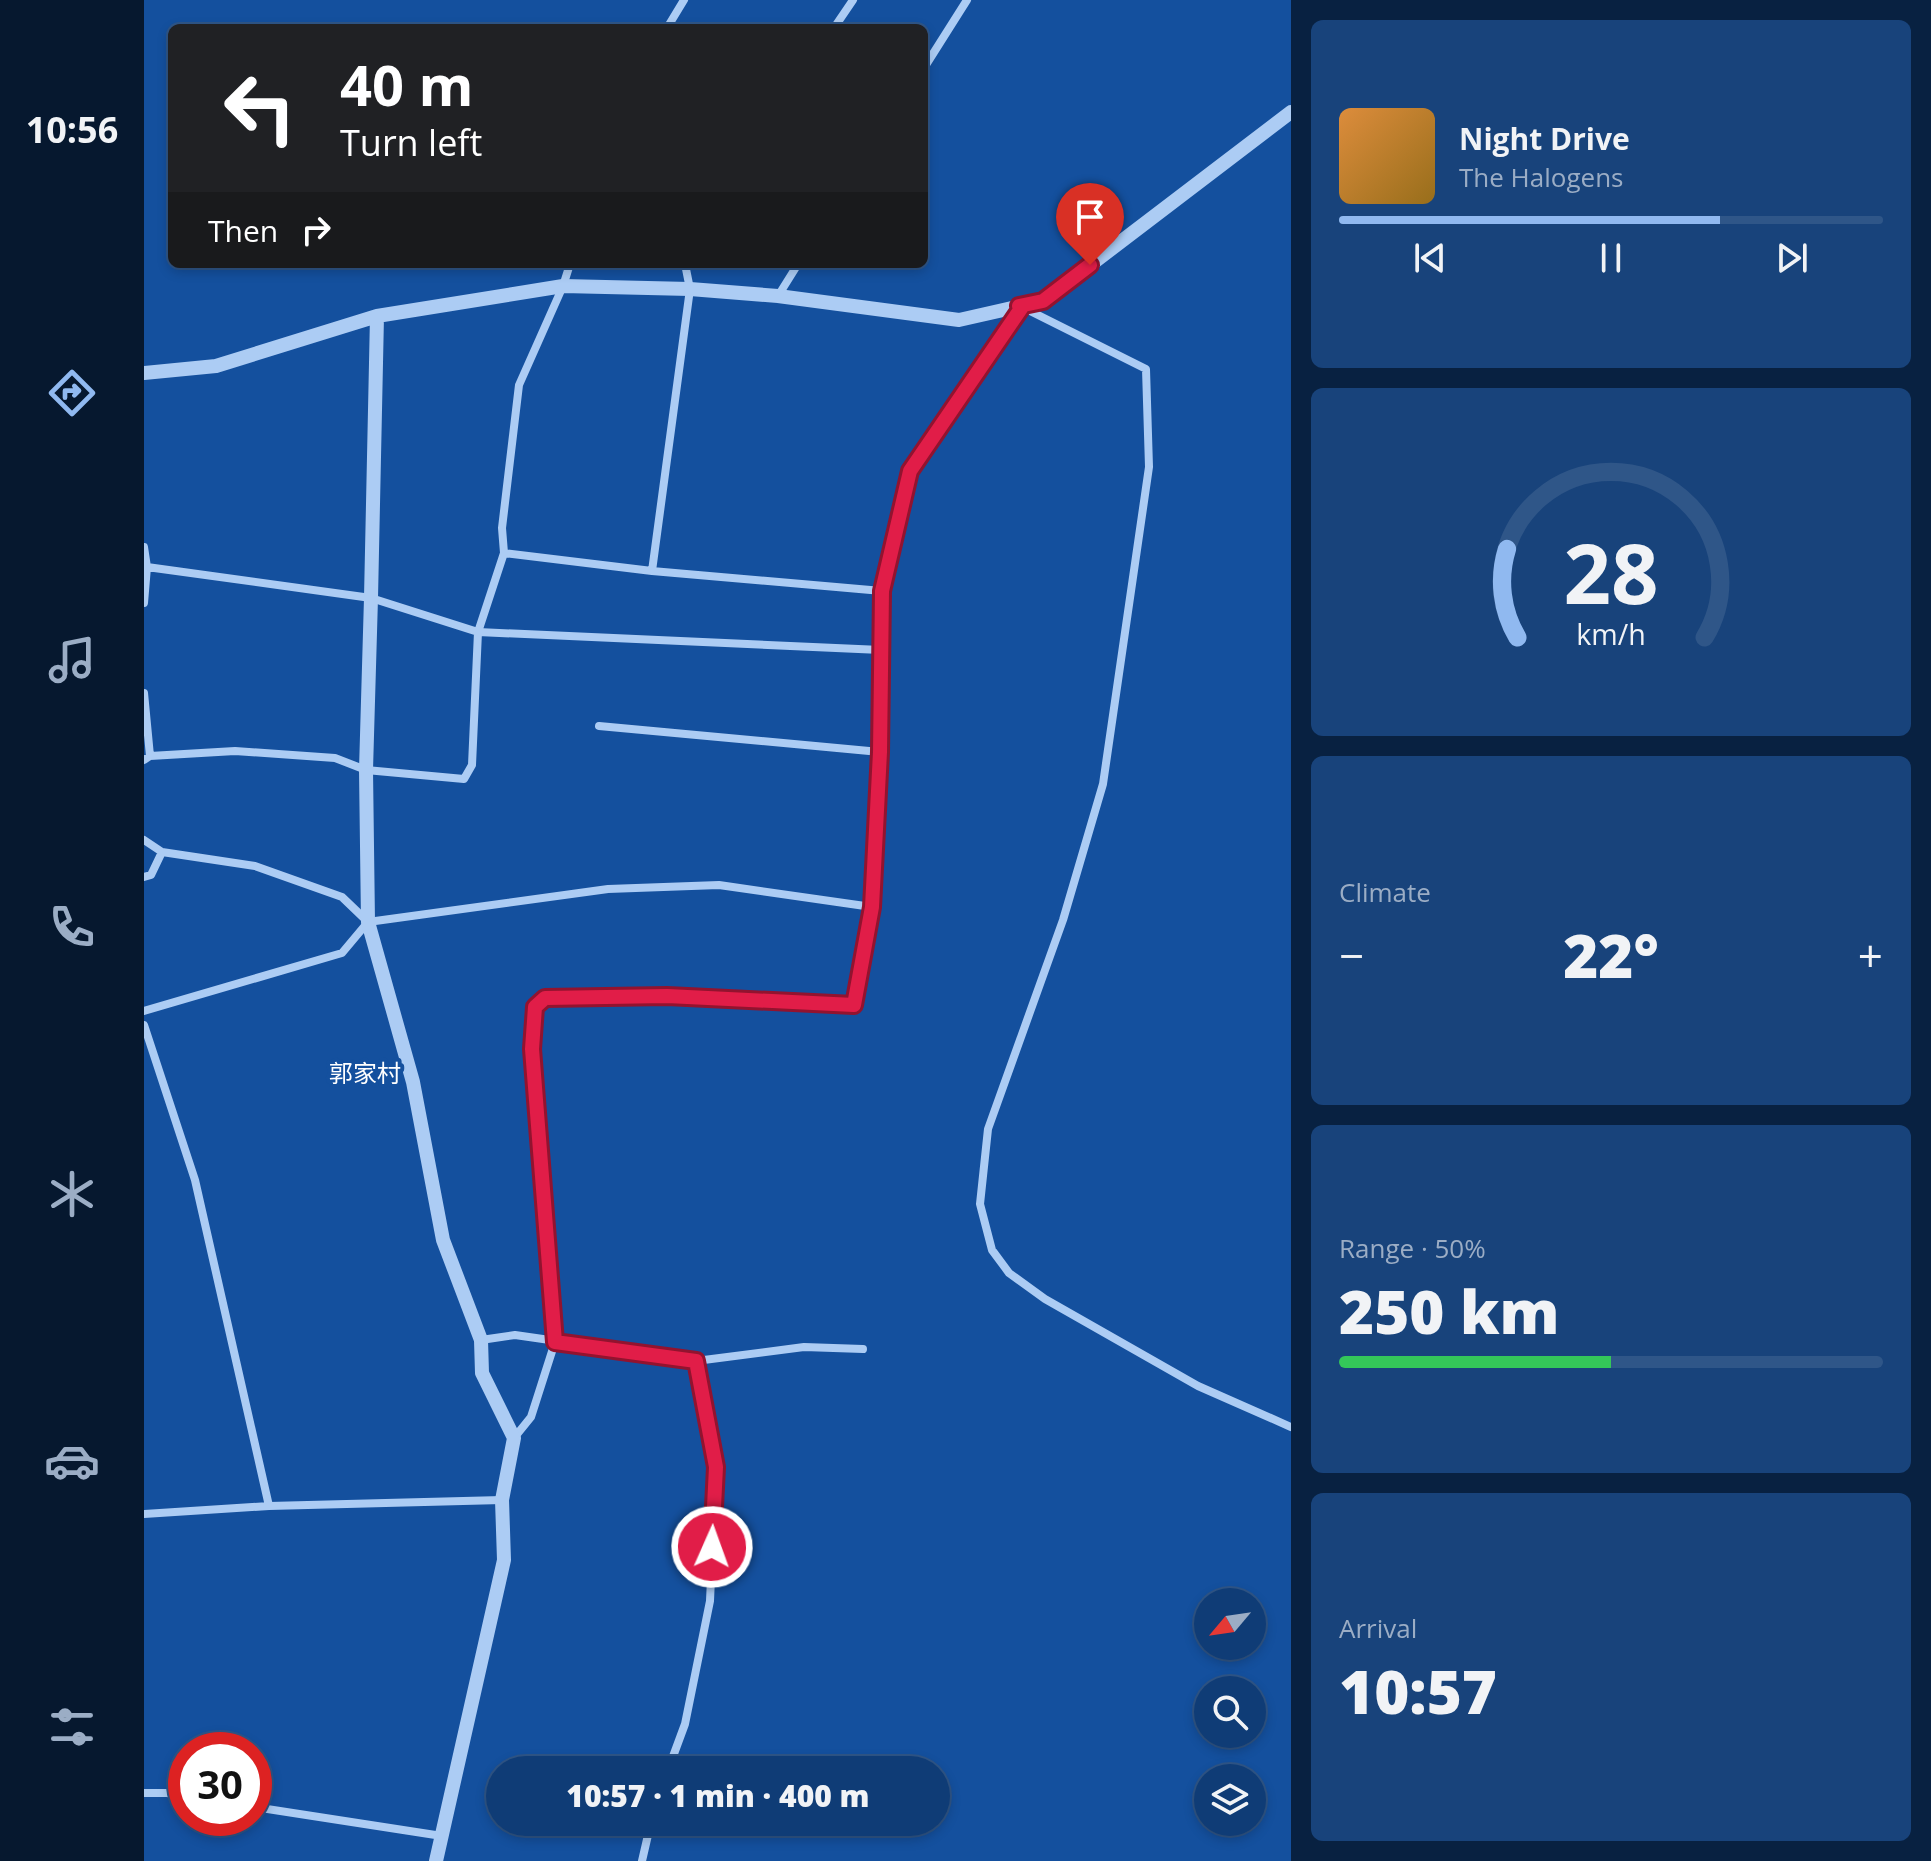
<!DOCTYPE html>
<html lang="en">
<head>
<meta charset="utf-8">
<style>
  body { margin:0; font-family:"Open Sans","Noto Sans SC",sans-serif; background:#18437b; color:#f1f3f6; height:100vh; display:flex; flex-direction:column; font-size:30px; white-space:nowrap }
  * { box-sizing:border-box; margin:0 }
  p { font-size:26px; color:#9badc5 }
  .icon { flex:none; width:44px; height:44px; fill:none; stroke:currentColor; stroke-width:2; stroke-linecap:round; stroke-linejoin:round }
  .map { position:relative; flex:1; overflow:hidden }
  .drawer { display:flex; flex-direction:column; gap:20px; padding:20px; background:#082141; width:640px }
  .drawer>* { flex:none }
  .guide { position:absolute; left:24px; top:24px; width:760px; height:244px; border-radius:12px; box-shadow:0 4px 12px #0003,0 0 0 2px #2f5688; background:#202124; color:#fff; overflow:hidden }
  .needle { width:52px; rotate:241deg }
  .tools { position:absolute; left:1050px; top:1588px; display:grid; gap:16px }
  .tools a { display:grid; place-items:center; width:72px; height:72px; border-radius:50%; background:#0f3c76; box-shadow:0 4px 12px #0003,0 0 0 2px #2f5688; font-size:40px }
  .speed { position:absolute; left:24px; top:1732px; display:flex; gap:16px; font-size:40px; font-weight:700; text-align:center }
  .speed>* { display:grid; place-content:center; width:104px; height:104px; border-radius:50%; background:#0f3c76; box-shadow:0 4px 12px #0003,0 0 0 2px #2f5688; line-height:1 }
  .speed .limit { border:12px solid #d22; background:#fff; color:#111 }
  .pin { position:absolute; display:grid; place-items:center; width:68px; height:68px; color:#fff; margin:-82px -34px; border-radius:50% 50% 50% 0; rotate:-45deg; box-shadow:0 0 8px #0007 }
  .pin .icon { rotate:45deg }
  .me { position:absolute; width:88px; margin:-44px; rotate:2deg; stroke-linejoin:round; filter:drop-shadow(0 0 6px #0008) }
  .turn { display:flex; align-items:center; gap:28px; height:168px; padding:0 40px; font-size:36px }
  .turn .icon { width:104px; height:104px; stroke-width:2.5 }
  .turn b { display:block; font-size:56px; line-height:68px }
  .then { display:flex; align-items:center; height:76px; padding:0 40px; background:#0003; gap:16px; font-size:30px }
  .big { font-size:60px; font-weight:800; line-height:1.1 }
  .drawer .widget { flex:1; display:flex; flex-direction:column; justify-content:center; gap:12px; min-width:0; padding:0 28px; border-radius:12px; background:#18437b }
  .drawer .dial { align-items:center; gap:0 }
  .dial svg { height:208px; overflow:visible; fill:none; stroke:#2f5688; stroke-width:7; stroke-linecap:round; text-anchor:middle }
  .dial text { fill:#f1f3f6; stroke:none }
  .song { display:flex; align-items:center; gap:24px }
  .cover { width:96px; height:96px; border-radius:12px; background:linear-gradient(135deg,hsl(30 70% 55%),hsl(40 70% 35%)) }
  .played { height:8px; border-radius:4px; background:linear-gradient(90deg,#90b9f0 70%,#2f5688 70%) }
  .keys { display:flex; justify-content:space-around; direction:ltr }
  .heat { display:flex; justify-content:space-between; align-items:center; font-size:44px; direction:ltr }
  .charge { height:12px; border-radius:6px; background:linear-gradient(90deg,#34c759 50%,#2f5688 0) }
  .trip { position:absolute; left:342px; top:1756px; width:464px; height:80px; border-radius:40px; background:#0f3c76; box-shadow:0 4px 12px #0003,0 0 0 2px #2f5688; font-weight:800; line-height:80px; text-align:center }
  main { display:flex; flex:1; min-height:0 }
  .dock { display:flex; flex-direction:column; width:144px; justify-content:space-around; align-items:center; background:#06182f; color:#9badc5 }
  .dock .icon { width:56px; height:56px }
  .dock .current { color:#90b9f0 }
  .dock b { font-size:36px; color:#f1f3f6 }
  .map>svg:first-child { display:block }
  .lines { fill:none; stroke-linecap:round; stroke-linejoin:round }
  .minor { stroke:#acccf4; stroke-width:8 }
  .tertiary { stroke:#acccf4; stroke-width:14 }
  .route-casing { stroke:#92132f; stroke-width:20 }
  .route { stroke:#e11d48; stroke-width:14 }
  .labels { text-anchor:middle; stroke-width:8; stroke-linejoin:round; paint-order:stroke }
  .quarter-label { font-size:24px; fill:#fff; stroke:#14509e }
</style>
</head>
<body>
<main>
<nav class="dock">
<b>10:56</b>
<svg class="icon current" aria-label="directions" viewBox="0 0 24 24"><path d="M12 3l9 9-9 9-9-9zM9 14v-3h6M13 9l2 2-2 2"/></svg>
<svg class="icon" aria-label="music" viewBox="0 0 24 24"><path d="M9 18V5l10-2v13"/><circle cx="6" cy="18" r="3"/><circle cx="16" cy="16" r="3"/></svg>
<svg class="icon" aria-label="phone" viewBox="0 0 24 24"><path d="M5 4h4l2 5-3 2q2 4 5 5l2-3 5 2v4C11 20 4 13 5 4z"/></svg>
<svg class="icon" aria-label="climate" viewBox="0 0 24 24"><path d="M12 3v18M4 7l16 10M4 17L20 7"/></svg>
<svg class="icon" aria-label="car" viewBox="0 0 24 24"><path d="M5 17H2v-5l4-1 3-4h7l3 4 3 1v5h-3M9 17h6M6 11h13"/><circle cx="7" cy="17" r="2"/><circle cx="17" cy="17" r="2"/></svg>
<svg class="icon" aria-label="filters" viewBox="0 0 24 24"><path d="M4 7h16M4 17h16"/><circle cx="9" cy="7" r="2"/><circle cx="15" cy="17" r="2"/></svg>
</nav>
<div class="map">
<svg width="1147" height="1861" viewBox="0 0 1147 1861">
  <rect width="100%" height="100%" fill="#14509e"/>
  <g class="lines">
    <!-- minor -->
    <path class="minor" d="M523,28L540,0
      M690,28L709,0
      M780,68L823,0
      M426,264L419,286L375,385L358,528L360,553L334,632L737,650
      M634,296L654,264
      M880,308L1002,369L1005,467L959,784L919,920L844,1129L836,1204L848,1250L865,1273L901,1299L1054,1386L1147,1427
      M0,547L3,567L0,603
      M360,553L508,571L738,591
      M508,571L546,289L541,264
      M0,693L6,756
      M455,726L736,752
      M0,760L6,756L91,751L191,758L222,770L320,779L328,765L334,632L227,598L3,567
      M0,840L18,852L111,866L198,897L223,921
      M0,877L7,875L18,852
      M0,1011L198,953L224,922L464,889L575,885L728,907
      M0,1025L51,1180L125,1506
      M337,1340L371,1335L552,1361L660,1347L719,1349
      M370,1438L387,1417L411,1342L388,1049L391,1007L401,998L523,996L710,1005L728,907L736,752L738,591L766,471L878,307
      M0,1514L125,1506L358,1500
      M524,1770L541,1724L566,1601L572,1467L552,1361
      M0,1793H23L42,1796
      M110,1807L298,1836
      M498,1861L507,1822"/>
    <!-- tertiary -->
    <path class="tertiary" d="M233,316L227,598L222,770L224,922L269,1082L299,1240L337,1340L338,1373L370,1438L358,1500L360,1560L292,1861
      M0,373L72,366L233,316L419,286L546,289L634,296L815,320L899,301L1147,112"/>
  </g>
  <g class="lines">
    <!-- route casing -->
    <g class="route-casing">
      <path id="route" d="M568,1547L572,1467L552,1361L411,1342L388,1049L391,1007L401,998L523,996L710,1005L728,907L736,752L738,591L766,471L878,307L875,306L899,301L946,265"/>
    </g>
    <!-- route -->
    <use href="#route" class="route"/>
  </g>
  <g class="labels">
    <!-- quarter labels -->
    <g class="quarter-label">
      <text x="221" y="1082">郭家村</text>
    </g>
  </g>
</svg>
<div class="tools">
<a><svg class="needle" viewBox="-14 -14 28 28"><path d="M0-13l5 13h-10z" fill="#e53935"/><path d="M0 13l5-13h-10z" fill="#9badc5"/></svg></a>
<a><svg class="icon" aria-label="search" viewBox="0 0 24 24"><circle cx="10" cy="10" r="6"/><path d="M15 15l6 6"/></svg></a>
<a><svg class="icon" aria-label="layers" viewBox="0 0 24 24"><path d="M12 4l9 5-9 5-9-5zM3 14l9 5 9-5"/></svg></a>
</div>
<div class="speed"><div class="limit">30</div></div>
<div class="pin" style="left:946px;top:265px;background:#d93025"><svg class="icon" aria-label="arrive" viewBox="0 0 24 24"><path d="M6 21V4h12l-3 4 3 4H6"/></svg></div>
<svg class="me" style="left:568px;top:1547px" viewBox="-20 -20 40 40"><circle r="17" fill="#e11d48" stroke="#fff" stroke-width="3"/><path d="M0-11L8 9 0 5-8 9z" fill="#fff"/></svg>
<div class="trip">10:57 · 1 min · 400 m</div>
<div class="guide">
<div class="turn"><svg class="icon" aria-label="left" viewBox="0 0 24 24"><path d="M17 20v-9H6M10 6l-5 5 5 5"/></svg><div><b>40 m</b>Turn left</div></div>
<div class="then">Then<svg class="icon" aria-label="right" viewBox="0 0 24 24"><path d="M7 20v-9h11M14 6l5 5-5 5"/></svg></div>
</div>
</div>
<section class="drawer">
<div class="widget">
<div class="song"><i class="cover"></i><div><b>Night Drive</b><p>The Halogens</p></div></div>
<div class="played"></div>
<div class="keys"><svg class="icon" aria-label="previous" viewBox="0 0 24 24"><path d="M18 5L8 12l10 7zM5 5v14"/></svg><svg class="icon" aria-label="pause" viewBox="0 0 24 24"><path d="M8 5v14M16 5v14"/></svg><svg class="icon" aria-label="next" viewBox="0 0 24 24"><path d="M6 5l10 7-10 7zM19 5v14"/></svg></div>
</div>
<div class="widget dial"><svg viewBox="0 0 100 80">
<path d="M14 69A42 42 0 1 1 86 69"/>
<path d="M14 69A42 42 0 0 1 10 35" stroke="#90b9f0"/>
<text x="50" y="56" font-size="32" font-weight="700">28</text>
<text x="50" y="72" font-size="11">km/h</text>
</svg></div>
<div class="widget"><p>Climate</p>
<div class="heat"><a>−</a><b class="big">22°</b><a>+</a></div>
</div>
<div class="widget"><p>Range · 50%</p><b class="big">250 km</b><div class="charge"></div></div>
<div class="widget"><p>Arrival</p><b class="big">10:57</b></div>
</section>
</main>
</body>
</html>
